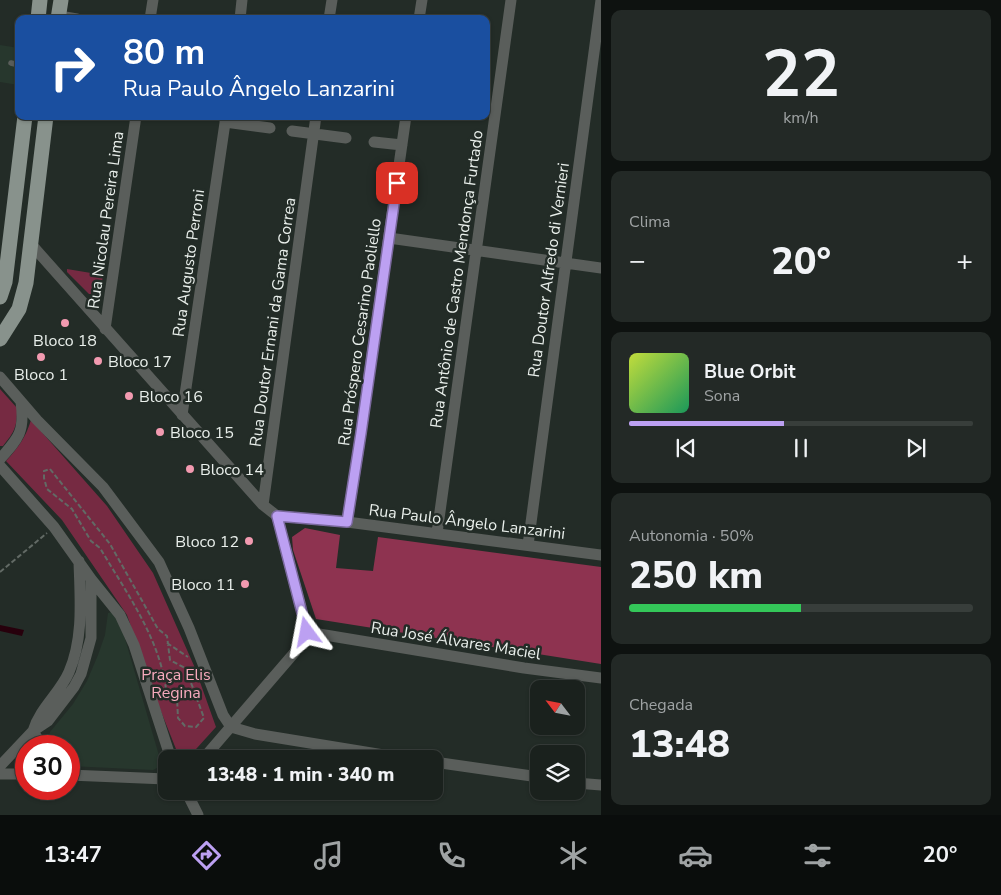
<!DOCTYPE html>
<html lang="pt">
<head>
<meta charset="utf-8">
<style>
  body { margin:0; font-family:"Nunito Sans",sans-serif; background:#232926; color:#f1f3f6; height:100vh; display:flex; flex-direction:column; font-size:19px; white-space:nowrap }
  * { box-sizing:border-box; margin:0 }
  p { font-size:16px; color:#9fa3a4 }
  .icon { flex:none; width:28px; height:28px; fill:none; stroke:currentColor; stroke-width:2; stroke-linecap:round; stroke-linejoin:round }
  .map { position:relative; flex:1; overflow:hidden }
  .details { display:flex; flex-direction:column; gap:10px; padding:10px; background:#0e1210; width:400px }
  .details>* { flex:none }
  .banner { position:absolute; left:15px; top:15px; width:475px; height:105px; border-radius:10px; box-shadow:0 1px 4px #0004,0 0 0 1px #383e3b; background:#1a4fa0; color:#fff; overflow:hidden }
  .needle { width:32px; rotate:302deg }
  .controls { position:absolute; left:530px; top:680px; display:grid; gap:10px }
  .controls a { display:grid; place-items:center; width:55px; height:55px; border-radius:10px; background:#1a211d; box-shadow:0 1px 4px #0004,0 0 0 1px #383e3b; font-size:25px }
  .speed { position:absolute; left:15px; top:735px; display:flex; gap:10px; font-size:25px; font-weight:700; text-align:center }
  .speed>* { display:grid; place-content:center; width:65px; height:65px; border-radius:50%; background:#1a211d; box-shadow:0 1px 4px #0004,0 0 0 1px #383e3b; line-height:1 }
  .speed .limit { border:8px solid #d22; background:#fff; color:#111 }
  .pin { position:absolute; display:grid; place-items:center; width:42px; height:42px; color:#fff; margin:-21px; border-radius:10px; box-shadow:0 2px 8px #0006 }
  .me { position:absolute; width:55px; margin:-28px; rotate:347deg; stroke-linejoin:round; filter:drop-shadow(0 0 4px #0008) }
  .turn { display:flex; align-items:center; gap:18px; height:105px; padding:0 25px; font-size:22px }
  .turn .icon { width:65px; height:65px; stroke-width:2.5 }
  .turn b { display:block; font-size:35px; line-height:42px }
  .big { font-size:38px; font-weight:800; line-height:1.1 }
  .details .tile { flex:1; display:flex; flex-direction:column; justify-content:center; gap:8px; min-width:0; padding:0 18px; border-radius:10px; background:#232926 }
  .details .dial { align-items:center; gap:0 }
  .dial b { font-size:65px; line-height:1 }
  .song { display:flex; align-items:center; gap:15px }
  .cover { width:60px; height:60px; border-radius:8px; background:linear-gradient(135deg,hsl(70 70% 55%),hsl(150 70% 35%)) }
  .played { height:5px; border-radius:2px; background:linear-gradient(90deg,#bca0f2 45%,#383e3b 45%) }
  .keys { display:flex; justify-content:space-around; direction:ltr }
  .heat { display:flex; justify-content:space-between; align-items:center; font-size:28px; direction:ltr }
  .charge { height:8px; border-radius:4px; background:linear-gradient(90deg,#34c759 50%,#383e3b 0) }
  .trip { position:absolute; left:158px; top:750px; width:285px; height:50px; border-radius:10px; background:#1a211d; box-shadow:0 1px 4px #0004,0 0 0 1px #383e3b; font-weight:800; line-height:50px; text-align:center }
  .tab-bar { display:flex; height:80px; justify-content:space-around; align-items:center; background:#0a0d0c; color:#9fa3a4 }
  .tab-bar .icon { width:35px; height:35px }
  .tab-bar .active { color:#bca0f2 }
  .tab-bar b { font-size:22px; color:#f1f3f6 }
  main { display:flex; flex:1; min-height:0 }
  .map>svg:first-child { display:block }
  .built { fill:#27372d }
  .green { fill:#762a42 }
  .forest { fill:#8e3350 }
  .water { fill:#27000c }
  .lines { fill:none; stroke-linecap:round; stroke-linejoin:round }
  .path { stroke:#626a65; stroke-width:2; stroke-dasharray:5 2.5; stroke-linecap:butt }
  .lane { stroke:#5a5e5b; stroke-width:5.5 }
  .street { stroke:#5a5e5b; stroke-width:11 }
  .primary { stroke:#88928c; stroke-width:15 }
  .route-casing { stroke:#7a689d; stroke-width:12 }
  .route { stroke:#bca0f2; stroke-width:9 }
  .poi-dot { fill:#f29ab0; stroke:#232c27; stroke-width:2 }
  .labels { text-anchor:middle; stroke-width:5; stroke-linejoin:round; paint-order:stroke }
  .street-label { font-size:16px; fill:#e9efeb; stroke:#232c27 }
  .poi-label { font-size:16px; fill:#e9efeb; stroke:#232c27; text-anchor:start }
  .park-label { font-size:16px; fill:#f8aabd; stroke:#232c27 }
</style>
</head>
<body>
<main>
<div class="map">
<svg width="601" height="815" viewBox="0 0 601 815">
  <rect width="100%" height="100%" fill="#232c27"/>
  <!-- built -->
  <path class="built" d="M0,45L19,48L18,85L0,82Z
    M112,612L119,618L160,759L159,767L153,770L69,766V746H50L48,739L50,732L73,704L87,681L98,655L105,635L108,613Z"/>
  <!-- green -->
  <path class="green" d="M67,269L103,275L101,290L98,294H89L67,272Z
    M0,389L17,408C17,427 15,431 3,446H0Z
    M31,420L107,506L153,573L195,668L216,727L187,759H180L154,694L127,615L62,520L6,461C18,448 26,437 31,420Z"/>
  <!-- forest -->
  <path class="forest" d="M305,528L340,535L336,568L373,571L378,537L601,567V664L316,619L293,550L292,537Z"/>
  <!-- water -->
  <path class="water" d="M0,625L24,630L22,636L0,631Z"/>
  <g class="lines">
    <!-- path -->
    <path class="path" d="M50,469L110,544L158,629L167,636L170,660L185,668L193,688L204,718L196,727L185,726L178,718L177,698L166,689C159,637 126,592 100,548L91,541L72,509L47,489L44,478V471Z
      M0,572L47,533
      M167,643L188,657"/>
    <!-- lane -->
    <path class="lane" d="M11,63L19,65"/>
    <!-- street -->
    <path class="street" d="M59,16L77,19
      M150,19L153,0
      M240,19L242,0
      M329,19L332,0
      M419,19L422,0
      M225,122L270,128
      M292,131L346,138
      M374,142L402,145
      M389,238L601,268
      M30,243L263,505L277,516L347,522L601,555
      M105,329L136,116
      M0,377L37,420L103,487L159,562L189,628L223,715L231,727L255,734L408,759
      M182,415L226,116
      M0,459C19,438 25,431 21,402
      M0,466L54,527L91,579L120,615L134,645L171,759
      M263,505L316,116
      M347,522L358,453L406,116
      M437,533L511,0
      M528,545L601,0
      M307,632L524,668L601,678
      M42,746L33,731C40,708 60,693 69,672C84,637 80,598 79,561
      M203,759L295,652L307,632L277,516
      M434,762L539,777
      M0,766L33,731L48,721L74,687L81,674L91,638V579
      M0,774H26
      M69,775L166,779
      M576,783L601,785
      M186,791L198,815"/>
    <!-- primary -->
    <path class="primary" d="M38,19L40,0
      M58,19L61,0
      M0,297L5,282L25,116
      M0,339L19,309L26,283L46,116"/>
  </g>
  <g class="lines">
    <!-- route casing -->
    <g class="route-casing">
      <path id="route" d="M307,632L277,516L347,522L361,433L397,183"/>
    </g>
    <!-- route -->
    <use href="#route" class="route"/>
  </g>
  <!-- markers -->
  <g class="poi-dot">
    <circle cx="65" cy="323" r="5"/>
    <circle cx="41" cy="357" r="5"/>
    <circle cx="98" cy="361" r="5"/>
    <circle cx="129" cy="396" r="5"/>
    <circle cx="160" cy="432" r="5"/>
    <circle cx="190" cy="469" r="5"/>
    <circle cx="249" cy="541" r="5"/>
    <circle cx="245" cy="584" r="5"/>
  </g>
  <g class="labels">
    <!-- street labels -->
    <g class="street-label">
      <text transform="translate(105 220) rotate(-82)" y="6">Rua Nicolau Pereira Lima</text>
      <text transform="translate(188 263) rotate(-82)" y="6">Rua Augusto Perroni</text>
      <text transform="translate(548 270) rotate(-82)" y="6">Rua Doutor Alfredo di Vernieri</text>
      <text transform="translate(456 279) rotate(-82)" y="6">Rua Antônio de Castro Mendonça Furtado</text>
      <text transform="translate(272 322) rotate(-82)" y="6">Rua Doutor Ernani da Gama Correa</text>
      <text transform="translate(359 332) rotate(-82)" y="6">Rua Próspero Cesarino Paoliello</text>
      <text transform="translate(467 521) rotate(7)" y="6">Rua Paulo Ângelo Lanzarini</text>
      <text transform="translate(456 640) rotate(9)" y="6">Rua José Álvares Maciel</text>
    </g>
    <!-- poi labels -->
    <g class="poi-label">
      <text x="65" y="346" text-anchor="middle">Bloco 18</text>
      <text x="108" y="367">Bloco 17</text>
      <text x="41" y="380" text-anchor="middle">Bloco 1</text>
      <text x="139" y="402">Bloco 16</text>
      <text x="170" y="438">Bloco 15</text>
      <text x="200" y="475">Bloco 14</text>
      <text x="239" y="547" text-anchor="end">Bloco 12</text>
      <text x="235" y="590" text-anchor="end">Bloco 11</text>
    </g>
    <!-- park labels -->
    <g class="park-label">
      <text x="176" y="680">Praça Elis<tspan x="176" dy="18">Regina</tspan></text>
    </g>
  </g>
</svg>
<div class="controls">
<a><svg class="needle" viewBox="-14 -14 28 28"><path d="M0-13l5 13h-10z" fill="#e53935"/><path d="M0 13l5-13h-10z" fill="#9fa3a4"/></svg></a>
<a><svg class="icon" aria-label="layers" viewBox="0 0 24 24"><path d="M12 4l9 5-9 5-9-5zM3 14l9 5 9-5"/></svg></a>
</div>
<div class="speed"><div class="limit">30</div></div>
<div class="pin" style="left:397px;top:183px;background:#d93025"><svg class="icon" aria-label="arrive" viewBox="0 0 24 24"><path d="M6 21V4h12l-3 4 3 4H6"/></svg></div>
<svg class="me" style="left:307px;top:632px" viewBox="-20 -20 40 40"><path d="M0-17L14 15 0 8-14 15z" fill="#bca0f2" stroke="#fff" stroke-width="4"/></svg>
<div class="trip">13:48 · 1 min · 340 m</div>
<div class="banner">
<div class="turn"><svg class="icon" aria-label="right" viewBox="0 0 24 24"><path d="M7 20v-9h11M14 6l5 5-5 5"/></svg><div><b>80 m</b>Rua Paulo Ângelo Lanzarini</div></div>
</div>
</div>
<section class="details">
<div class="tile dial"><b>22</b><p>km/h</p></div>
<div class="tile"><p>Clima</p>
<div class="heat"><a>−</a><b class="big">20°</b><a>+</a></div>
</div>
<div class="tile">
<div class="song"><i class="cover"></i><div><b>Blue Orbit</b><p>Sona</p></div></div>
<div class="played"></div>
<div class="keys"><svg class="icon" aria-label="previous" viewBox="0 0 24 24"><path d="M18 5L8 12l10 7zM5 5v14"/></svg><svg class="icon" aria-label="pause" viewBox="0 0 24 24"><path d="M8 5v14M16 5v14"/></svg><svg class="icon" aria-label="next" viewBox="0 0 24 24"><path d="M6 5l10 7-10 7zM19 5v14"/></svg></div>
</div>
<div class="tile"><p>Autonomia · 50%</p><b class="big">250 km</b><div class="charge"></div></div>
<div class="tile"><p>Chegada</p><b class="big">13:48</b></div>
</section>
</main>
<nav class="tab-bar">
<b>13:47</b>
<svg class="icon active" aria-label="directions" viewBox="0 0 24 24"><path d="M12 3l9 9-9 9-9-9zM9 14v-3h6M13 9l2 2-2 2"/></svg>
<svg class="icon" aria-label="music" viewBox="0 0 24 24"><path d="M9 18V5l10-2v13"/><circle cx="6" cy="18" r="3"/><circle cx="16" cy="16" r="3"/></svg>
<svg class="icon" aria-label="phone" viewBox="0 0 24 24"><path d="M5 4h4l2 5-3 2q2 4 5 5l2-3 5 2v4C11 20 4 13 5 4z"/></svg>
<svg class="icon" aria-label="climate" viewBox="0 0 24 24"><path d="M12 3v18M4 7l16 10M4 17L20 7"/></svg>
<svg class="icon" aria-label="car" viewBox="0 0 24 24"><path d="M5 17H2v-5l4-1 3-4h7l3 4 3 1v5h-3M9 17h6M6 11h13"/><circle cx="7" cy="17" r="2"/><circle cx="17" cy="17" r="2"/></svg>
<svg class="icon" aria-label="filters" viewBox="0 0 24 24"><path d="M4 7h16M4 17h16"/><circle cx="9" cy="7" r="2"/><circle cx="15" cy="17" r="2"/></svg>
<b>20°</b>
</nav>
</body>
</html>
